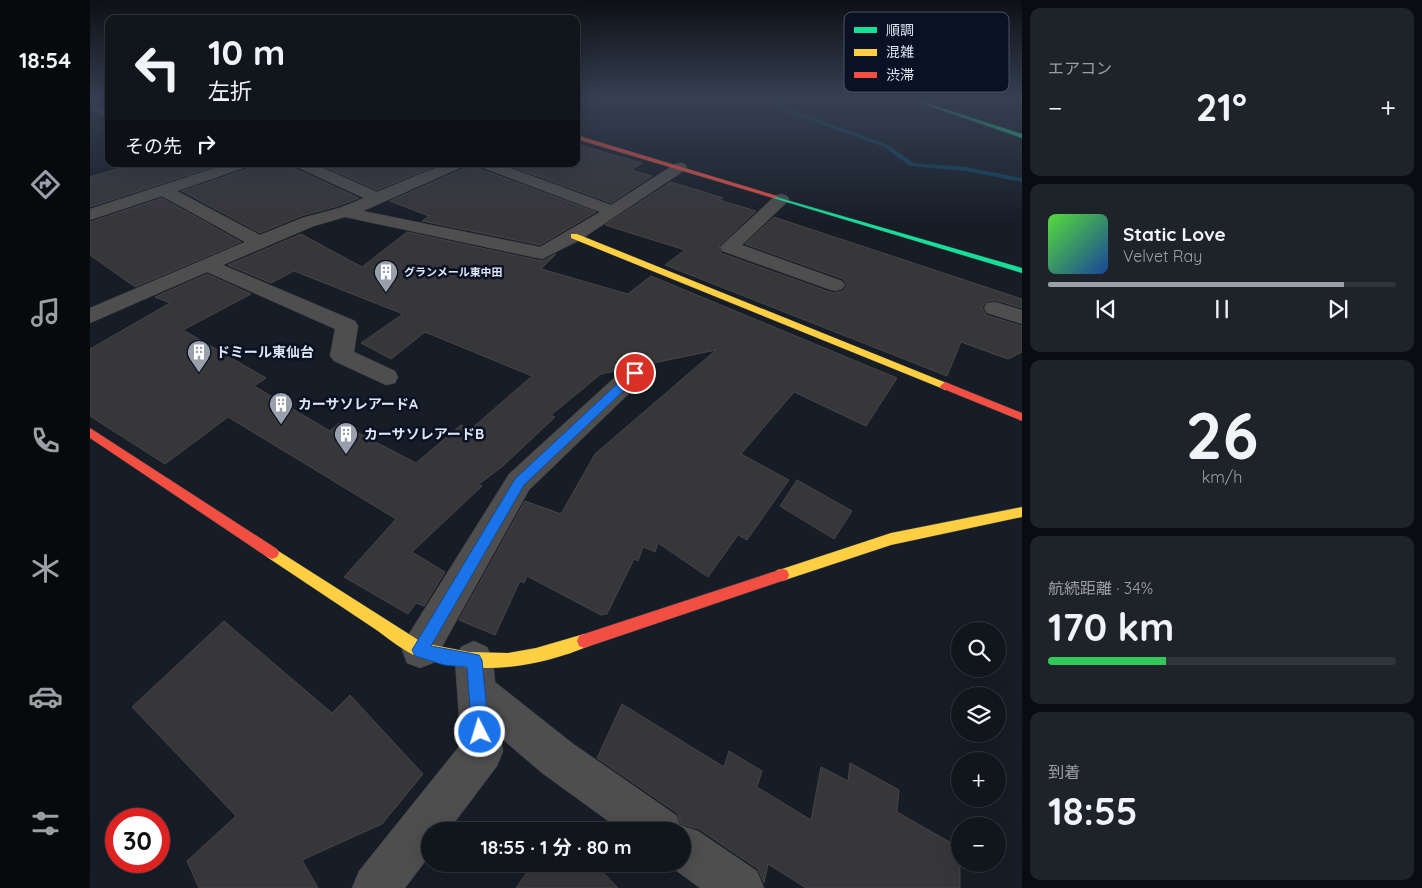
<!DOCTYPE html>
<html lang="ja">
<head>
<meta charset="utf-8">
<style>
  body { margin:0; font-family:Quicksand,"Noto Sans JP",sans-serif; background:#1e232a; color:#f1f3f6; height:100vh; display:flex; flex-direction:column; font-size:19px; white-space:nowrap }
  * { box-sizing:border-box; margin:0 }
  p { font-size:16px; color:#9c9fa4 }
  .icon { flex:none; width:28px; height:28px; fill:none; stroke:currentColor; stroke-width:2; stroke-linecap:round; stroke-linejoin:round }
  .map { position:relative; flex:1; overflow:hidden }
  .details { display:flex; flex-direction:column; gap:8px; padding:8px; background:#090c10; width:400px }
  .details>* { flex:none }
  .guide { position:absolute; left:15px; top:15px; width:475px; height:152px; border-radius:10px; box-shadow:0 5px 20px #0002,0 0 0 1px #30353b; background:#11161d; color:#f1f3f6; overflow:hidden }
  .controls { position:absolute; left:861px; top:622px; display:grid; gap:10px }
  .controls a { display:grid; place-items:center; width:55px; height:55px; border-radius:50%; background:#11161d; box-shadow:0 5px 20px #0002,0 0 0 1px #30353b; font-size:25px }
  .speed { position:absolute; left:15px; top:808px; display:flex; gap:10px; font-size:25px; font-weight:700; text-align:center }
  .speed>* { display:grid; place-content:center; width:65px; height:65px; border-radius:50%; background:#11161d; box-shadow:0 5px 20px #0002,0 0 0 1px #30353b; line-height:1 }
  .speed .limit { border:8px solid #d22; background:#fff; color:#111 }
  .pin { position:absolute; display:grid; place-items:center; width:42px; height:42px; color:#fff; margin:-21px; border:2px solid #fff; border-radius:50%; box-shadow:0 1px 5px #0007 }
  .me { position:absolute; width:55px; margin:-28px; rotate:355deg; stroke-linejoin:round; filter:drop-shadow(0 0 4px #0008) }
  .turn { display:flex; align-items:center; gap:18px; height:105px; padding:0 20px; font-size:22px }
  .turn .icon { width:65px; height:65px; stroke-width:2.5 }
  .turn b { display:block; font-size:35px; line-height:42px }
  .then { display:flex; align-items:center; height:48px; padding:0 20px; background:#0003; gap:10px; font-size:19px }
  .big { font-size:38px; font-weight:700; line-height:1.1 }
  .details .card { flex:1; display:flex; flex-direction:column; justify-content:center; gap:8px; min-width:0; padding:0 18px; border-radius:10px; background:#1e232a }
  .details .dial { align-items:center; gap:0 }
  .dial b { font-size:65px; line-height:1 }
  .song { display:flex; align-items:center; gap:15px }
  .cover { width:60px; height:60px; border-radius:8px; background:linear-gradient(135deg,hsl(110 70% 55%),hsl(220 70% 35%)) }
  .played { height:5px; border-radius:2px; background:linear-gradient(90deg,#99a0ac 85%,#30353b 85%) }
  .keys { display:flex; justify-content:space-around; direction:ltr }
  .heat { display:flex; justify-content:space-between; align-items:center; font-size:28px; direction:ltr }
  .charge { height:8px; border-radius:4px; background:linear-gradient(90deg,#34c759 34%,#30353b 0) }
  .trip { position:absolute; left:331px; top:822px; width:270px; height:50px; border-radius:25px; background:#11161d; box-shadow:0 5px 20px #0002,0 0 0 1px #30353b; font-weight:700; line-height:50px; text-align:center }
  main { display:flex; flex:1; min-height:0 }
  .menu { display:flex; flex-direction:column; width:90px; justify-content:space-around; align-items:center; background:#07090c; color:#9c9fa4 }
  .menu .icon { width:35px; height:35px }
  .menu .on { color:#99a0ac }
  .menu b { font-size:22px; color:#f1f3f6 }
  .map>svg:first-child { display:block }
  .lines { fill:none; stroke-linecap:round; stroke-linejoin:round }
  .stream { fill:#0b4460; fill-rule:evenodd }
  .building { fill:#373639; stroke:#464546 }
  .street-casing { stroke:#353a42; stroke-width:1 }
  .fast-casing { stroke:#353a42; stroke-width:1 }
  .slow-casing { stroke:#353a42; stroke-width:1 }
  .jam-casing { stroke:#353a42; stroke-width:1 }
  .street { fill:#4f4e4e; fill-rule:evenodd }
  .fast { fill:#16e098; fill-rule:evenodd }
  .slow { fill:#ffcf43; fill-rule:evenodd }
  .jam { fill:#f24e42; fill-rule:evenodd }
  .route { fill:#1a73e8; stroke:#114b97 }
  .labels { text-anchor:middle; stroke-width:5; stroke-linejoin:round; paint-order:stroke }
  .far-poi-label { font-size:11px; font-weight:bold; fill:#dfe6f4; stroke:#091123; text-anchor:start }
  .poi-label { font-size:14px; font-weight:bold; fill:#dfe6f4; stroke:#091123; text-anchor:start }
  .key { fill:#091123; stroke:#495162; stroke-width:1 }
  .key-label { font-size:14px; fill:#dfe6f4 }
</style>
</head>
<body>
<main>
<nav class="menu">
<b>18:54</b>
<svg class="icon on" aria-label="directions" viewBox="0 0 24 24"><path d="M12 3l9 9-9 9-9-9zM9 14v-3h6M13 9l2 2-2 2"/></svg>
<svg class="icon" aria-label="music" viewBox="0 0 24 24"><path d="M9 18V5l10-2v13"/><circle cx="6" cy="18" r="3"/><circle cx="16" cy="16" r="3"/></svg>
<svg class="icon" aria-label="phone" viewBox="0 0 24 24"><path d="M5 4h4l2 5-3 2q2 4 5 5l2-3 5 2v4C11 20 4 13 5 4z"/></svg>
<svg class="icon" aria-label="climate" viewBox="0 0 24 24"><path d="M12 3v18M4 7l16 10M4 17L20 7"/></svg>
<svg class="icon" aria-label="car" viewBox="0 0 24 24"><path d="M5 17H2v-5l4-1 3-4h7l3 4 3 1v5h-3M9 17h6M6 11h13"/><circle cx="7" cy="17" r="2"/><circle cx="17" cy="17" r="2"/></svg>
<svg class="icon" aria-label="filters" viewBox="0 0 24 24"><path d="M4 7h16M4 17h16"/><circle cx="9" cy="7" r="2"/><circle cx="15" cy="17" r="2"/></svg>
</nav>
<div class="map">
<svg width="932" height="888" viewBox="0 0 932 888">
  <rect width="100%" height="100%" fill="#171d27"/>
  <g class="lines">
    <!-- stream -->
    <path class="stream" d="M678,99H683L707,112L798,145L824,163L876,167L932,178V182L876,171L820,166L794,147L703,114Z"/>
  </g>
  <!-- building -->
  <path class="building" d="M486,144L552,163L541,170L562,176L521,203L414,164H486Z
    M44,164H132L0,207V177Z
    M160,164H203L206,169L269,198L248,206L211,216L170,233L92,191L157,169Z
    M228,164H351L287,190Z
    M376,164H387L390,169L506,212L450,245L332,221L339,216L300,201L373,169Z
    M581,182L633,198L629,200L666,211L629,246L631,253L737,291L744,293L753,291L757,285L753,279L655,244L684,217L932,299V308L905,300L897,301L892,307L896,315L932,326V352L918,359L871,342L857,376L575,265L595,250L515,225Z
    M72,198L151,242L45,287L0,255V222Z
    M317,232L452,261L466,254L451,269L538,294L561,276L807,378L776,426L704,392L651,454L699,480L657,540L648,535L618,577L568,543L565,552L553,547L548,561L544,559L517,614L511,615L437,576L434,583L430,581L405,635L369,620L435,501L471,514L505,454L626,350L554,365L560,355L549,364L536,365L530,370L511,374L461,415L465,417L413,466L389,484L392,486L322,552L355,572L334,606L326,603L318,614L254,577L306,519L138,417L75,464L0,416V349L80,303L65,297L117,274L161,294L93,330L176,378L164,386L240,431L249,423L326,463L371,425L380,430L442,376L335,332L301,359L271,343L313,314L204,271L181,283L138,265L211,234L272,267Z
    M707,480L762,511L744,539L690,506Z
    M134,621L242,713L260,695L333,774L292,824L212,860L228,888H109L97,861L146,816L42,707Z
    M532,704L634,767L639,751L672,771L667,787L721,820L731,767L758,781L760,763L809,790L807,812L870,848V888H716L678,864L674,883L668,869L609,829L591,824L587,813L507,758Z
    M443,864H505L528,888H426Z"/>
  <g class="lines">
    <!-- street casing -->
    <g class="street-casing">
      <path id="street" d="M7,105L19,110V119L1,109Z
        M590,163L595,164L597,167L595,170L490,240L452,259L255,217L224,226L133,265L265,321L268,326L264,352L305,371L308,377L305,383L296,385L244,361L240,356L245,329L117,272L0,323V308L155,242L72,196L0,220V209L137,164H158L156,167L87,191L170,235L212,218L249,208L274,198L207,167L205,164H224L287,192L355,164H374L372,167L273,211L450,247L510,212L391,167L389,164H409L521,205L585,164Z
        M691,194L697,196L699,199L697,202L652,245L752,281L755,285L752,289L745,291L738,289L632,251L630,247L685,196Z
        M905,302L932,310V324L897,313L894,308L897,303Z
        M545,365L554,367L557,373L554,379L439,490L343,663L330,668L317,663L312,650L317,637L419,474L536,367Z
        M384,641L397,647L403,660L405,682L482,743L586,815L590,825L608,831L667,871L674,888H610L577,864H592V831H532L452,773L411,738L413,751L407,766L358,831H340V855L315,888H262L269,871L371,744L365,660L371,647Z"/>
    </g>
    <!-- fast casing -->
    <g class="fast-casing">
      <path id="fast" d="M819,99H824L932,134V138Z
        M683,196L932,268V273L683,198Z"/>
    </g>
    <!-- slow casing -->
    <g class="slow-casing">
      <path id="slow" d="M481,234H487L859,384L860,386L855,390L851,388L481,238Z
        M932,507V517L801,545L692,581L687,580L685,575L687,570L692,569L801,533Z
        M182,547L333,643L379,652L418,653L446,648L494,634L499,636L501,641L499,646C446,668 385,677 329,657C314,652 298,638 285,629C249,605 213,581 177,557L175,553L177,549Z"/>
    </g>
    <!-- jam casing -->
    <g class="jam-casing">
      <path id="jam" d="M486,135L687,196L688,197L683,198L486,139Z
        M855,382L932,413V421L851,388L850,386Z
        M0,428L187,549L189,553L187,557L182,559L177,557L0,438Z
        M692,569L697,570L699,575L697,580L692,581L494,648L489,646L487,641L489,636L494,634Z"/>
    </g>
    <!-- street -->
    <use href="#street" class="street"/>
    <!-- fast -->
    <use href="#fast" class="fast"/>
    <!-- slow -->
    <use href="#slow" class="slow"/>
    <!-- jam -->
    <use href="#jam" class="jam"/>
  </g>
  <!-- sky -->
  <linearGradient id="sky" x2="0" y2="1"><stop stop-color="#0d1015"/><stop offset="0.44" stop-color="#364052"/><stop offset="1" stop-color="#364052" stop-opacity="0"/></linearGradient>
  <rect width="932" height="223" fill="url(#sky)"/>
  <!-- route -->
  <path class="route" d="M545,370L550,373L549,376L434,485L341,646L389,655L392,660L399,732L396,737L390,740L384,737L382,732L377,667L354,665L325,656L322,650L325,645L425,479L541,371Z"/>
  <!-- icons -->
  <defs>
    <g id="building-pin" transform="scale(1.25)"><path d="M0 17L-7.5 6A9.5 9.5 0 1 1 7.5 6Z" fill="#99a0ac" stroke="#091123"/><path d="M-4-6H4V6H1V3H-1V6H-4ZM-2.5-4.3h1.7v1.8h-1.7ZM.8-4.3h1.7v1.8H.8ZM-2.5-1h1.7V.8h-1.7ZM.8-1h1.7V.8H.8Z" fill="#fff"/></g>
  </defs>
  <g fill-rule="evenodd">
    <use href="#building-pin" x="296" y="272"/>
    <use href="#building-pin" x="109" y="352"/>
    <use href="#building-pin" x="191" y="404"/>
    <use href="#building-pin" x="256" y="434"/>
  </g>
  <g class="labels">
    <!-- far-poi labels -->
    <g class="far-poi-label">
      <text x="314" y="276">グランメール東中田</text>
    </g>
    <!-- poi labels -->
    <g class="poi-label">
      <text x="126" y="357">ドミール東仙台</text>
      <text x="208" y="409">カーサソレアードA</text>
      <text x="274" y="439">カーサソレアードB</text>
    </g>
  </g>
  <!-- legend -->
  <rect x="754" y="12" width="165" height="80" rx="8" class="key"/>
  <rect x="764" y="27" width="23" height="6" fill="#16e098"/>
  <rect x="764" y="49" width="23" height="7" fill="#ffcf43"/>
  <rect x="764" y="72" width="23" height="6" fill="#f24e42"/>
  <g class="key-label">
    <text x="796" y="35">順調</text>
    <text x="796" y="57">混雑</text>
    <text x="796" y="80">渋滞</text>
  </g>
</svg>
<div class="controls">
<a><svg class="icon" aria-label="search" viewBox="0 0 24 24"><circle cx="10" cy="10" r="6"/><path d="M15 15l6 6"/></svg></a>
<a><svg class="icon" aria-label="layers" viewBox="0 0 24 24"><path d="M12 4l9 5-9 5-9-5zM3 14l9 5 9-5"/></svg></a>
<a>+</a>
<a>−</a>
</div>
<div class="speed"><div class="limit">30</div></div>
<div class="pin" style="left:545px;top:373px;background:#d93025"><svg class="icon" aria-label="arrive" viewBox="0 0 24 24"><path d="M6 21V4h12l-3 4 3 4H6"/></svg></div>
<svg class="me" style="left:390px;top:732px" viewBox="-20 -20 40 40"><circle r="17" fill="#1a73e8" stroke="#fff" stroke-width="3"/><path d="M0-11L8 9 0 5-8 9z" fill="#fff"/></svg>
<div class="trip">18:55 · 1 分 · 80 m</div>
<div class="guide">
<div class="turn"><svg class="icon" aria-label="left" viewBox="0 0 24 24"><path d="M17 20v-9H6M10 6l-5 5 5 5"/></svg><div><b>10 m</b>左折</div></div>
<div class="then">その先<svg class="icon" aria-label="right" viewBox="0 0 24 24"><path d="M7 20v-9h11M14 6l5 5-5 5"/></svg></div>
</div>
</div>
<section class="details">
<div class="card"><p>エアコン</p>
<div class="heat"><a>−</a><b class="big">21°</b><a>+</a></div>
</div>
<div class="card">
<div class="song"><i class="cover"></i><div><b>Static Love</b><p>Velvet Ray</p></div></div>
<div class="played"></div>
<div class="keys"><svg class="icon" aria-label="previous" viewBox="0 0 24 24"><path d="M18 5L8 12l10 7zM5 5v14"/></svg><svg class="icon" aria-label="pause" viewBox="0 0 24 24"><path d="M8 5v14M16 5v14"/></svg><svg class="icon" aria-label="next" viewBox="0 0 24 24"><path d="M6 5l10 7-10 7zM19 5v14"/></svg></div>
</div>
<div class="card dial"><b>26</b><p>km/h</p></div>
<div class="card"><p>航続距離 · 34%</p><b class="big">170 km</b><div class="charge"></div></div>
<div class="card"><p>到着</p><b class="big">18:55</b></div>
</section>
</main>
</body>
</html>
